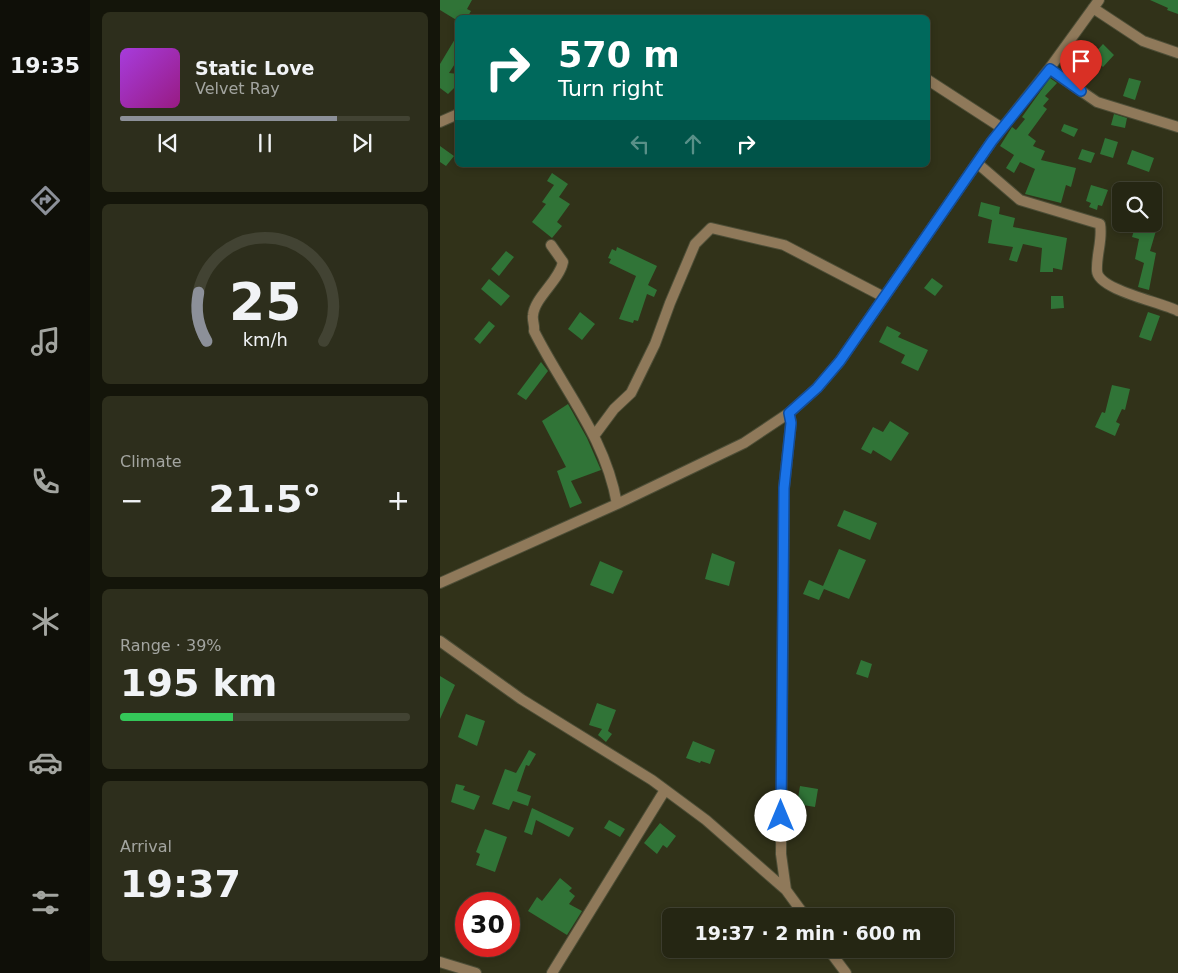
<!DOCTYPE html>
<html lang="en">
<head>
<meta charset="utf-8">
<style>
  body { margin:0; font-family:"DejaVu Sans",sans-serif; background:#2d2e1c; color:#f1f3f6; height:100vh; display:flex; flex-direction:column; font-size:19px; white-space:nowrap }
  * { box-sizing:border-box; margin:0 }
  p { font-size:16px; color:#a3a5a0 }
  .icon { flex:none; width:28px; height:28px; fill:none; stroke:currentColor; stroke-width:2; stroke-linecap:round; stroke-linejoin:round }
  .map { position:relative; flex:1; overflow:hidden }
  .details { display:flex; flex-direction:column; gap:12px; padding:12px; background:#14150a; width:350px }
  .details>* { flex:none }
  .banner { position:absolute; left:15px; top:15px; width:475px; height:152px; border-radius:8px; box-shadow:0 2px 8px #0003,0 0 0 1px #424333; background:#00695c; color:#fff; overflow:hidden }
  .controls { position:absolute; left:672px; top:182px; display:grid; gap:10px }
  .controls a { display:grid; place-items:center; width:50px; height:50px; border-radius:8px; background:#252613; box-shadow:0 2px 8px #0003,0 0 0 1px #424333; font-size:25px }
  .speed { position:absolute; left:15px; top:892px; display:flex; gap:10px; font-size:25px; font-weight:700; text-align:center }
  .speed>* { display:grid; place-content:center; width:65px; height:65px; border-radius:50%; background:#252613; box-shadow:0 2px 8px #0003,0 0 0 1px #424333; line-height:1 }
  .speed .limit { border:8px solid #d22; background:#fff; color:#111 }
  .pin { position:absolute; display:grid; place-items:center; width:42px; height:42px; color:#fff; margin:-51px -21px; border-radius:50% 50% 50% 0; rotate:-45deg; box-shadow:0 0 5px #0007 }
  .pin .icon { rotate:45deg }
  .me { position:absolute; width:55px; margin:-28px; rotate:0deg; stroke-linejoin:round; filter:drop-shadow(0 0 4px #0008) }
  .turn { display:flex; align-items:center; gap:18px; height:105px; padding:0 20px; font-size:22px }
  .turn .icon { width:65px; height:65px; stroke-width:2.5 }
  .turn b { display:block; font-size:35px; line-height:42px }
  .lanes { display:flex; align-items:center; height:48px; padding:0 20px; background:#0003; justify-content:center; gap:25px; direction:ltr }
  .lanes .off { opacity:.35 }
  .big { font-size:38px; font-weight:700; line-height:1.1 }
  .details .card { flex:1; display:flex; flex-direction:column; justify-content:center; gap:8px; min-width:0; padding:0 18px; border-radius:8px; background:#2d2e1c }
  .details .dial { align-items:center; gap:0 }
  .dial svg { height:130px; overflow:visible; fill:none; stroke:#424333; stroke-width:7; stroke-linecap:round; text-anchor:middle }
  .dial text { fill:#f1f3f6; stroke:none }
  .song { display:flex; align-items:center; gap:15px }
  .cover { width:60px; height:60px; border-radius:8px; background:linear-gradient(135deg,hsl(280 70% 55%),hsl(310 70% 35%)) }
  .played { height:5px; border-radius:2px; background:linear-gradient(90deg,#8c9099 75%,#424333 75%) }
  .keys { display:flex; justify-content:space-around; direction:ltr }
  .heat { display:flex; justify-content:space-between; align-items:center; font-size:28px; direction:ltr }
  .charge { height:8px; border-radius:4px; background:linear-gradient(90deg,#34c759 39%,#424333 0) }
  .trip { position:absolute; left:222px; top:908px; width:292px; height:50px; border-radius:8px; background:#252613; box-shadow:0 2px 8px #0003,0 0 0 1px #424333; font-weight:700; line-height:50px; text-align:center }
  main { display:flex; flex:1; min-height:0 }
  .tabs { display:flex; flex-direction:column; width:90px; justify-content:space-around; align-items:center; background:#0f0f08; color:#a3a5a0 }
  .tabs .icon { width:35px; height:35px }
  .tabs .selected { color:#8c9099 }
  .tabs b { font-size:22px; color:#f1f3f6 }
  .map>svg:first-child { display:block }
  .building { fill:#307437 }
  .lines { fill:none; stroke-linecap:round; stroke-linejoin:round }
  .minor-casing { stroke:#4d4e37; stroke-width:12 }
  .minor { stroke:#8f795a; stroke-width:10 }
  .route-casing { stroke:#114b97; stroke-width:12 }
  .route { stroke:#1a73e8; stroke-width:9 }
</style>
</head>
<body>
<main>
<nav class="tabs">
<b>19:35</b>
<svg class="icon selected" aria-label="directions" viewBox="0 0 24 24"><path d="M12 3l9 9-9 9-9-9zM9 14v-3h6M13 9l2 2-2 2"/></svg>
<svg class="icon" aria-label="music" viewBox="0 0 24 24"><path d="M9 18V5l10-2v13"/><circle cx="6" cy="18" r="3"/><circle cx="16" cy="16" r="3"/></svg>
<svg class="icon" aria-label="phone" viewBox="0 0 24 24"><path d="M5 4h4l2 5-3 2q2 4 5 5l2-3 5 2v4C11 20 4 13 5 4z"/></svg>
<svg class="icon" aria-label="climate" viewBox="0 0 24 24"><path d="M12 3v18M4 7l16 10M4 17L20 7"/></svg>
<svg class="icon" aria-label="car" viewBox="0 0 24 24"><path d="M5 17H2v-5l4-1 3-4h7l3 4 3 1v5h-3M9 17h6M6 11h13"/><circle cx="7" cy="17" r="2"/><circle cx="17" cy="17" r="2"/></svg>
<svg class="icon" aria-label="filters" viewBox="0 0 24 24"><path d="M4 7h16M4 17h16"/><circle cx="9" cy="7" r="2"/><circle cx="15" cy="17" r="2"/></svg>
</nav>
<section class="details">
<div class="card">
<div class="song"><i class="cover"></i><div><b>Static Love</b><p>Velvet Ray</p></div></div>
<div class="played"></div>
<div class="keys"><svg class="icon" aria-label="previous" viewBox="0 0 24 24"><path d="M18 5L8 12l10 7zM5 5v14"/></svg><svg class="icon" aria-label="pause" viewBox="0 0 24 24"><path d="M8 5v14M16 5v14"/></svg><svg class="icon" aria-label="next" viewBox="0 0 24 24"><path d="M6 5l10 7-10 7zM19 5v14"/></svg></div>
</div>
<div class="card dial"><svg viewBox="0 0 100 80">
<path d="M14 69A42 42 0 1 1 86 69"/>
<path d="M14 69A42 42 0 0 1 9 39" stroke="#8c9099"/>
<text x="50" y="56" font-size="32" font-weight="700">25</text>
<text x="50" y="72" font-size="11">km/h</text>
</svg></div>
<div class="card"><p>Climate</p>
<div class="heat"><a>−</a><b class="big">21.5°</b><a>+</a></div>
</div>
<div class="card"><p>Range · 39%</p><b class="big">195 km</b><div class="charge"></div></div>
<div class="card"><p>Arrival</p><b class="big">19:37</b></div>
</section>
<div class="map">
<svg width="738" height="973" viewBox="0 0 738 973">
  <rect width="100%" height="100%" fill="#313219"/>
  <!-- building -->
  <path class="building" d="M0,0H32L27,9L31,11L27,18H18V21L0,10Z
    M710,0H738V14L727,10L728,8Z
    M18,34V59L9,73L18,74V84L8,94L0,88V64Z
    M663,44L674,55L663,67L652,56Z
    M610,78L617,83L605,96L609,99L603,106L607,109L588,135L596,141L593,146L605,151L601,160L636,168L631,187L626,185L621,203L585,194L595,169L580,162L574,173L566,168L574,155L560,146L572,127L576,130L585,119L582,117Z
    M689,78L701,81L695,100L683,96Z
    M674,114L687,118L685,128L671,125Z
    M624,124L638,129L634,137L621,131Z
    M665,138L678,142L673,158L660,154Z
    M0,146L14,156L6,166L0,162Z
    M642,149L655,153L651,163L638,159Z
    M692,150L714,158L709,172L687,164Z
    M112,173L128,184L119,197L130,204L117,222L122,226L112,238L92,222L106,204L102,202L114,185L107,181Z
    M651,185L668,190L662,206L658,205L657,210L649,207L651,203L646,201Z
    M541,202L560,207L559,214L575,218L573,227L627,238L622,270L613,268V272H600L602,248L583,244L577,262L569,260L573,247L548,243L552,220L538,216Z
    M696,224H718L710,251L716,253L709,290L698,287L704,263L695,259L699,239L692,237Z
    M177,247L217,266L208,285L217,290L214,297L207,294L198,321L194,320L193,323L179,319L196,276L169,263L171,259L168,258L172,249L176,251Z
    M66,251L74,257L59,276L51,269Z
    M492,278L503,286L495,296L484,288Z
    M49,279L70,296L61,306L41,289Z
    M611,296H623L624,308L611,309Z
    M140,312L155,324L142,340L128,329Z
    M708,312L720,316L711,341L699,337Z
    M49,321L55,326L40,344L34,339Z
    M447,326L461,333L458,337L488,350L478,371L461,363L465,355L439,342Z
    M101,362L108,371L86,400L77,394Z
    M672,385L690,389L685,410L682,409L676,422L680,424L675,436L655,427L662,412L665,413Z
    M128,404L147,438L161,470L131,481L142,503L130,508L117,471L126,467L102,421Z
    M450,421L469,433L451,461L433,450L431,454L421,449L433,427L443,432Z
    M404,510L437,523L430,540L397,526Z
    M399,549L426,560L409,599L384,589L379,600L363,594L369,580L383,586Z
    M272,553L295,562L289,586L265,579Z
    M160,561L183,571L173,594L150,585Z
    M421,660L432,664L428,678L416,674Z
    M0,676L15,685L0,719Z
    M157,703L176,710L168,731L172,734L166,742L158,735L162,729L149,725Z
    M26,714L45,721L37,746L18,737Z
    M253,741L275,750L270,764L261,761L260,763L246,758Z
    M89,750L96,754L89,766L86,765L77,791L91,796L88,806L73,801L69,810L52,804L65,769L76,773Z
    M16,784L25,786L23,790L40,796L34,810L11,802Z
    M360,786L378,789L375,807L357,804Z
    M92,808L134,828L129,837L96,820L92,835L84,832Z
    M169,820L185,829L180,837L164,828Z
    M220,823L236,836L227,848L223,845L217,854L204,843Z
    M45,829L67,837L55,872L36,865L40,854L36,852Z
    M120,878L132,888L129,891L135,896L129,904L142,911L127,935L88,911L97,897L102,901Z"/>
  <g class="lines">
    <!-- minor casing -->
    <g class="minor-casing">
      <path id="minor" d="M653,8L703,41L738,53
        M609,69L657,102L738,127
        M488,80L562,128
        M0,122L18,114
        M537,163L580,200L660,224C663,239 656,255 657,271C658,290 721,302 738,311
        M111,245L123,262C119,281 95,297 93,315C92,321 95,325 94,331C124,391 165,436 177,504
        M154,436L174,409L191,393L215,344L230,303L255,244L271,228L344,245L444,297
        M0,583L177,504L304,443L349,413L377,388L400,361L552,141L609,69L659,0
        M0,641L81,699L212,780L266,820L346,890L365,916
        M346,890L341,854L344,488L351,423L349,413
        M388,949L406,973
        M0,962L36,973
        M112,973L225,790"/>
    </g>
    <!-- minor -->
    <use href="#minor" class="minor"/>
  </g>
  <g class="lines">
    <!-- route casing -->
    <g class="route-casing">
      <path id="route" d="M341,816L344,488L351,423L349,413L377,388L400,361L552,141L610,69L641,91"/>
    </g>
    <!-- route -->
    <use href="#route" class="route"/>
  </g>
</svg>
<div class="controls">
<a><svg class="icon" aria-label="search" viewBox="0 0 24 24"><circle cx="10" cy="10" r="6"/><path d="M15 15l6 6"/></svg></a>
</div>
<div class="speed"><div class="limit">30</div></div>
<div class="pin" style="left:641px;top:91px;background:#d93025"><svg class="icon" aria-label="arrive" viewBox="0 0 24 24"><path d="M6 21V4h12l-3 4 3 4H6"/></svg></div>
<svg class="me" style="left:341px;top:816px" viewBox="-20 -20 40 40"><circle r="19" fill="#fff"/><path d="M0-13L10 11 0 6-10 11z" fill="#1a73e8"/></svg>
<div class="trip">19:37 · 2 min · 600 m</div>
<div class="banner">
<div class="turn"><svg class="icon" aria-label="right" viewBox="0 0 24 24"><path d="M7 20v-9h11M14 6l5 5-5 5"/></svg><div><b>570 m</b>Turn right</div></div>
<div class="lanes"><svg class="icon off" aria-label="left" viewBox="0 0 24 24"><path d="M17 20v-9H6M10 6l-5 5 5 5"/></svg><svg class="icon off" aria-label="ahead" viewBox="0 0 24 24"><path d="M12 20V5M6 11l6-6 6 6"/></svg><svg class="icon" aria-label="right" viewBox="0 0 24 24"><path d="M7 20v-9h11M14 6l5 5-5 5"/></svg></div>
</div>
</div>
</main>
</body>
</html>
